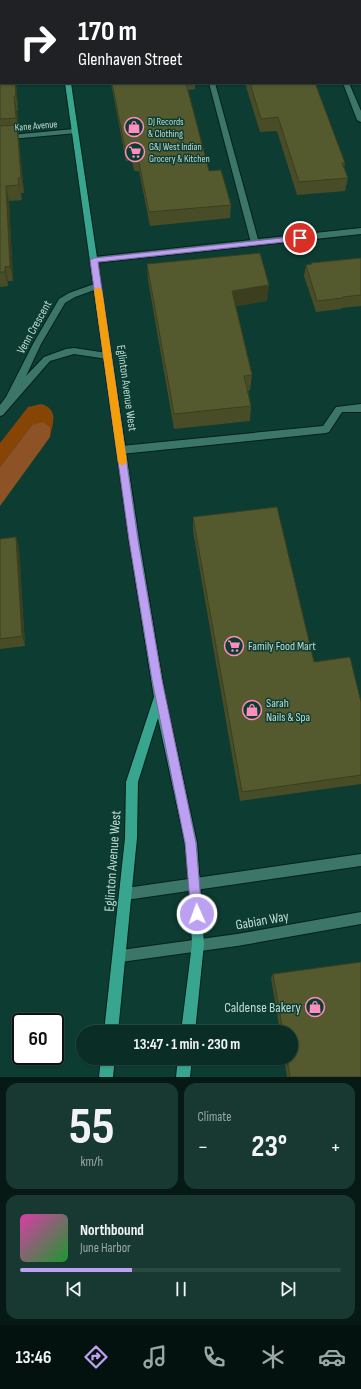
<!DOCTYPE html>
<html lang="en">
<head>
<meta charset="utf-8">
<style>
  body { margin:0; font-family:"Sofia Sans Condensed",sans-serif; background:#183932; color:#f1f3f6; height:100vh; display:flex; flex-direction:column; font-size:15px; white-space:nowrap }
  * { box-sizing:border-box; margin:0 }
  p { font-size:13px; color:#99a8a7 }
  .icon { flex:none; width:22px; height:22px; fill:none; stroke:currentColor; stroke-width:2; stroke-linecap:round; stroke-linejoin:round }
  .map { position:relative; height:1077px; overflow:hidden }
  .drawer { display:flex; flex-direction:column; gap:6px; padding:6px; background:#061915; flex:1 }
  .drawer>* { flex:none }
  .banner { position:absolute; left:0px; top:0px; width:361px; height:84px; box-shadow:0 1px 3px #0004,0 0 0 1px #2a4943; background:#202124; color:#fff; overflow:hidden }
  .speed { position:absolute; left:12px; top:1013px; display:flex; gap:8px; font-size:20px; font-weight:700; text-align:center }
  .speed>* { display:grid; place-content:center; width:52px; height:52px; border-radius:50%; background:#0a2d26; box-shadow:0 1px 3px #0004,0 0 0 1px #2a4943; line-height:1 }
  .speed .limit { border:2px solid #111; border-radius:6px; background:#fff; color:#111 }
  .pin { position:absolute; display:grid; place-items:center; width:34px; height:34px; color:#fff; margin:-17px; border:2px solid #fff; border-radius:50%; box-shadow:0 1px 4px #0007 }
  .me { position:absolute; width:44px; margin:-22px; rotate:358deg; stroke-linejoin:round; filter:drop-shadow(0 0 3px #0008) }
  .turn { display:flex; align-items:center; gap:14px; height:84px; padding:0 12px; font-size:18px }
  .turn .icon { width:52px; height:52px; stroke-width:2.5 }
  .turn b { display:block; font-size:28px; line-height:34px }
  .big { font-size:30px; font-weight:700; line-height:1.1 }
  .drawer .card { flex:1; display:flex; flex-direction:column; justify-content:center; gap:6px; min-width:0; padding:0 14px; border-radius:12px; background:#183932 }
  .drawer .dial { align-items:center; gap:0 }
  .dial b { font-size:52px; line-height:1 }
  .song { display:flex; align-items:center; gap:12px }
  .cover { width:48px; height:48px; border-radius:6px; background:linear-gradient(135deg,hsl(320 70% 55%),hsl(130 70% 35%)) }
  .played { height:4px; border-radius:2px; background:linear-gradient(90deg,#bca0f2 35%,#2a4943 35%) }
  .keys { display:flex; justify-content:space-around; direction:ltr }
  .heat { display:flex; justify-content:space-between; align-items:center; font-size:22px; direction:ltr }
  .drawer .tiles { flex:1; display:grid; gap:6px; grid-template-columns:1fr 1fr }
  .card:last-child { grid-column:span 2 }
  .trip { position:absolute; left:76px; top:1025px; width:222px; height:40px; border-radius:20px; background:#0a2d26; box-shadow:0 1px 3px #0004,0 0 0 1px #2a4943; font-weight:700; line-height:40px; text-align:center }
  .tabs { display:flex; height:64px; justify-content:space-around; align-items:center; background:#04120f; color:#99a8a7 }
  .tabs .icon { width:28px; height:28px }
  .tabs .active { color:#bca0f2 }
  .tabs b { font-size:18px; color:#f1f3f6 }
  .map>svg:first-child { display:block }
  .green { fill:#864405 }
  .forest { fill:#8d5326 }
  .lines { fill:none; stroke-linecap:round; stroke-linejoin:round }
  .service-casing { stroke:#02211a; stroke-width:2 }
  .minor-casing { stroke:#02211a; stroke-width:2 }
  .primary-casing { stroke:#02211a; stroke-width:2 }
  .service { fill:#3c7668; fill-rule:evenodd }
  .minor { fill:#3c7668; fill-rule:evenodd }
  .primary { fill:#38a58e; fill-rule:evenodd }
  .wall { fill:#484d27 }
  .shaded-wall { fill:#3b3f20 }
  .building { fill:#545a2d; stroke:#3b3f20 }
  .route { fill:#bca0f2; stroke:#7a689d }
  .slow { fill:#f59e0b }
  .labels { text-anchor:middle; stroke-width:3; stroke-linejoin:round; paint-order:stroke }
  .far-poi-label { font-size:10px; fill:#bfdcd3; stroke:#0d3c32; text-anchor:start }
  .far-street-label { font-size:10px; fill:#bfdcd3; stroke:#0d3c32 }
  .street-label { font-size:12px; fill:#bfdcd3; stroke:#0d3c32 }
  .poi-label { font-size:12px; fill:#bfdcd3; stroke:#0d3c32; text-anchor:start }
  .near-street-label { font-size:14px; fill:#bfdcd3; stroke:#0d3c32 }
  .near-poi-label { font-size:14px; fill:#bfdcd3; stroke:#0d3c32; text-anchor:end }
</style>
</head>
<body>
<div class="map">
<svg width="361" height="1077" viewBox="0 0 361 1077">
  <rect width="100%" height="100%" fill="#0d3c32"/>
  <!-- green -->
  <path class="green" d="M41,404C59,409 53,423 50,437V427L32,425L0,467V443L28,407Z"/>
  <!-- forest -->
  <path class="forest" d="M43,422L50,427V437L0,506V467L32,425Z"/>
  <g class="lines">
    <!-- service casing -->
    <g class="service-casing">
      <path id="service" d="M209,83H215L259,243L258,245H252L251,243Z
        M361,404V412H342L329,432L326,433L121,454L118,453L116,450L118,447L121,446L323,426L336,407Z"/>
    </g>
    <!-- minor casing -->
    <g class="minor-casing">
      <path id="minor" d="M308,0H314V1H308Z
        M343,83H349L361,111V122L357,120Z
        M74,129L78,131L77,133L0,140V136Z
        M361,228V234L94,263L90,260L94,257Z
        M97,283L100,284L101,286L100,288L75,297L65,303L41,344L26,376L44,357L66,349L74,348L107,353L110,354L111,356L110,358L107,359L74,354L50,361L3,415L0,416V405L6,397L33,344L59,299L69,293Z
        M361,854V866L126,900L122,898L120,894L122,890L126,888Z
        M361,912V924L237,946L121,962L116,961L115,956L116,951L121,950L237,934Z"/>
    </g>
    <!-- primary casing -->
    <g class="primary-casing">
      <path id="primary" d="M53,0H60V1H54Z
        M65,83H71L139,540L165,696L197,843L204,944L195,1032H181L192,944L189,885L185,843L158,718L138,782L137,838L118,1032H104L125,838L126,782L154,697L129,540Z
        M101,1058H115L113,1077H99Z
        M178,1058H192L190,1077H176Z"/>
    </g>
    <!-- service -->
    <use href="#service" class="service"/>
    <!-- minor -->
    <use href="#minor" class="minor"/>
    <!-- primary -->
    <use href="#primary" class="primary"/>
  </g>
  <!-- wall -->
  <path class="wall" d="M0,0H17V1H1L16,83L18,111H17L19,133H18L24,193H21L22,200L9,201L13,281H8V286L0,287Z
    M94,0H283V1H94Z
    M350,0H361V22L360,20V1H351Z
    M111,83H195V89L188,90L209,171L231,205L230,218L150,226L139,171H134L132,161H126Z
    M245,83H315L345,163L344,168L348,178L345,191L297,195L277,131L260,132Z
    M361,258V306L341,308V309L316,312L304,276L306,265L311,264V263Z
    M147,264L267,301L236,306L252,375L250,390L248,391L251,406L250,421L174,429L148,280Z
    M193,517L314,662L361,702V784L240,801L193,531Z
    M16,537L19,548L25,646L0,649V539Z
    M273,974L361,1077H287L284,1058H291V1032H280L271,978Z"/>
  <!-- shaded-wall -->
  <path class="shaded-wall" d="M15,83H16L18,111L16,96Z
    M14,96L17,111L19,133L16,118Z
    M17,125L19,140L24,193L21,178Z
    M18,178L21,193L22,200L19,185Z
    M6,186L9,201L13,281L10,266Z
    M5,267L8,281V286L5,272Z
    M269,285L267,301L231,307L232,291Z
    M16,537L19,548L25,646L22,636Z"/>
  <!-- building -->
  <path class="building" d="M0,0H17V1H1V83H15L16,96H14L16,118L0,119Z
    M96,0H176V1H96Z
    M240,0H283V1H241Z
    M357,0H361V7L360,5V1H358Z
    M112,83H186L209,171L221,170L231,205L149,212L138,158H134L131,147L125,148Z
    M250,83H315L345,163H342L348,178L299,182L278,117L261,119Z
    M17,125L21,178H18L19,185L6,186L10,266L5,267V272H0V126Z
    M260,253L269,285L232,291L252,375L244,376L251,406L174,414L147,264Z
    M361,258V295L343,297V298L317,301L306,265L312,264L311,263Z
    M277,507L314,662L350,657L361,702V775L242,792L193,517Z
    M16,537L22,636L0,639V539Z
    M361,962V1077H290L287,1058H291V1032H283L273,974Z"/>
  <!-- route -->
  <path class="route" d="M300,236H303V240L98,262L138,540L162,680L196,843L202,914L201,919L197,920L193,919L191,914L185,843L152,680L129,540L90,260L94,258Z"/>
  <!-- slow -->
  <path class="slow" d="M98,287L102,290L127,462L122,466L118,462L94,290Z"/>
  <!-- icons -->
  <defs>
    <g id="shop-ring" transform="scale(1)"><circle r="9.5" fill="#0d3c32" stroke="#fe8ebb" stroke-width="1.5"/><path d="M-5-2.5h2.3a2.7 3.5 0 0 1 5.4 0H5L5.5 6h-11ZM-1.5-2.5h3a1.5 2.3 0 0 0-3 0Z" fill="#fe8ebb"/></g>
    <g id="supermarket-ring" transform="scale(1)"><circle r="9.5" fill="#0d3c32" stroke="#fe8ebb" stroke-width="1.5"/><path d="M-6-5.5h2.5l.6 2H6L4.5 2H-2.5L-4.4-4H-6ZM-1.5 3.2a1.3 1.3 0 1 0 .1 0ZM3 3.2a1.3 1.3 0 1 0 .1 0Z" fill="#fe8ebb"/></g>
  </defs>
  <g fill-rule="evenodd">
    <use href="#shop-ring" x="134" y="127"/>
    <use href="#supermarket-ring" x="135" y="152"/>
    <use href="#supermarket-ring" x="234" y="646"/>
    <use href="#shop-ring" x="252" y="710"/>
    <use href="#shop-ring" x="315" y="1007"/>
  </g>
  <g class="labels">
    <!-- far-poi labels -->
    <g class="far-poi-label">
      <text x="148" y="125">DJ Records<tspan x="148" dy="12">&amp; Clothing</tspan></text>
      <text x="149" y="150">G&amp;J West Indian<tspan x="149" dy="12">Grocery &amp; Kitchen</tspan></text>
    </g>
    <!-- far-street labels -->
    <g class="far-street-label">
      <text transform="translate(36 125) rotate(-5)" y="4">Kane Avenue</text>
    </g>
    <!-- street labels -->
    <g class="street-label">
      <text transform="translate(34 327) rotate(-61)" y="4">Venn Crescent</text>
      <text transform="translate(127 388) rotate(82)" y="4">Eglinton Avenue West</text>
    </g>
    <!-- poi labels -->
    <g class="poi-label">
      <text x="248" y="650">Family Food Mart</text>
      <text x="266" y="707">Sarah<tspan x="266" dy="14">Nails &amp; Spa</tspan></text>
    </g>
    <!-- near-street labels -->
    <g class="near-street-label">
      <text transform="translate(112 861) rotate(-86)" y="5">Eglinton Avenue West</text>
      <text transform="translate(262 920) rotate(-10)" y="5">Gabian Way</text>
    </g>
    <!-- near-poi labels -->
    <g class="near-poi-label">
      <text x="301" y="1012">Caldense Bakery</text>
    </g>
  </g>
</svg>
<div class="speed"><div class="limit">60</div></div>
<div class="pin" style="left:300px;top:238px;background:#d93025"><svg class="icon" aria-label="arrive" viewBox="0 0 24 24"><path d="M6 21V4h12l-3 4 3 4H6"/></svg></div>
<svg class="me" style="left:197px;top:914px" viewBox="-20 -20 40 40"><circle r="17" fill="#bca0f2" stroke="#fff" stroke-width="3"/><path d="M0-11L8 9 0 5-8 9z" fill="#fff"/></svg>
<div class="trip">13:47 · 1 min · 230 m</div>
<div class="banner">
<div class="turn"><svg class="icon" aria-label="right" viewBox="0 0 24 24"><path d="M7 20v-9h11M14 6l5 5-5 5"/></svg><div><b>170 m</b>Glenhaven Street</div></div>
</div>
</div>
<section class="drawer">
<div class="tiles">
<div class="card dial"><b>55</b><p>km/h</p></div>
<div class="card"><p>Climate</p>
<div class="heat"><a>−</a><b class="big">23°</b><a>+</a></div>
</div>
<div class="card">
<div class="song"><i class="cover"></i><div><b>Northbound</b><p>June Harbor</p></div></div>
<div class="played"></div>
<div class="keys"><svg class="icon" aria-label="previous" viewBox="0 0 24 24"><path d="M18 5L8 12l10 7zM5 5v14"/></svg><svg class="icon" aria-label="pause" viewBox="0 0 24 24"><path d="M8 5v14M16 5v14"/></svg><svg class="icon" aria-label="next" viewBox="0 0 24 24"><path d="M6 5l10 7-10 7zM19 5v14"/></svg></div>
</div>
</div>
</section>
<nav class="tabs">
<b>13:46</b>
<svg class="icon active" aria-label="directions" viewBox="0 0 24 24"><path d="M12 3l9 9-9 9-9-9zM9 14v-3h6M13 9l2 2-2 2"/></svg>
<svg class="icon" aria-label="music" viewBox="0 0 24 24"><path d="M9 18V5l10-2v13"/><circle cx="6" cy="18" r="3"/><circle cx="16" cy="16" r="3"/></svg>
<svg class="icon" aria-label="phone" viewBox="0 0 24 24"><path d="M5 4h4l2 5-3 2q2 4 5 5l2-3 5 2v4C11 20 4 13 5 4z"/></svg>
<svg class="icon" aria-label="climate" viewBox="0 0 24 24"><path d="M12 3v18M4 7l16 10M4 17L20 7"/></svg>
<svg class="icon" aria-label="car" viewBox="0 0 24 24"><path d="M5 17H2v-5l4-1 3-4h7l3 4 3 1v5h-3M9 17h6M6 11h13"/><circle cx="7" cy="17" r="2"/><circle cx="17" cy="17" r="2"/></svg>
</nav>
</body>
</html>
